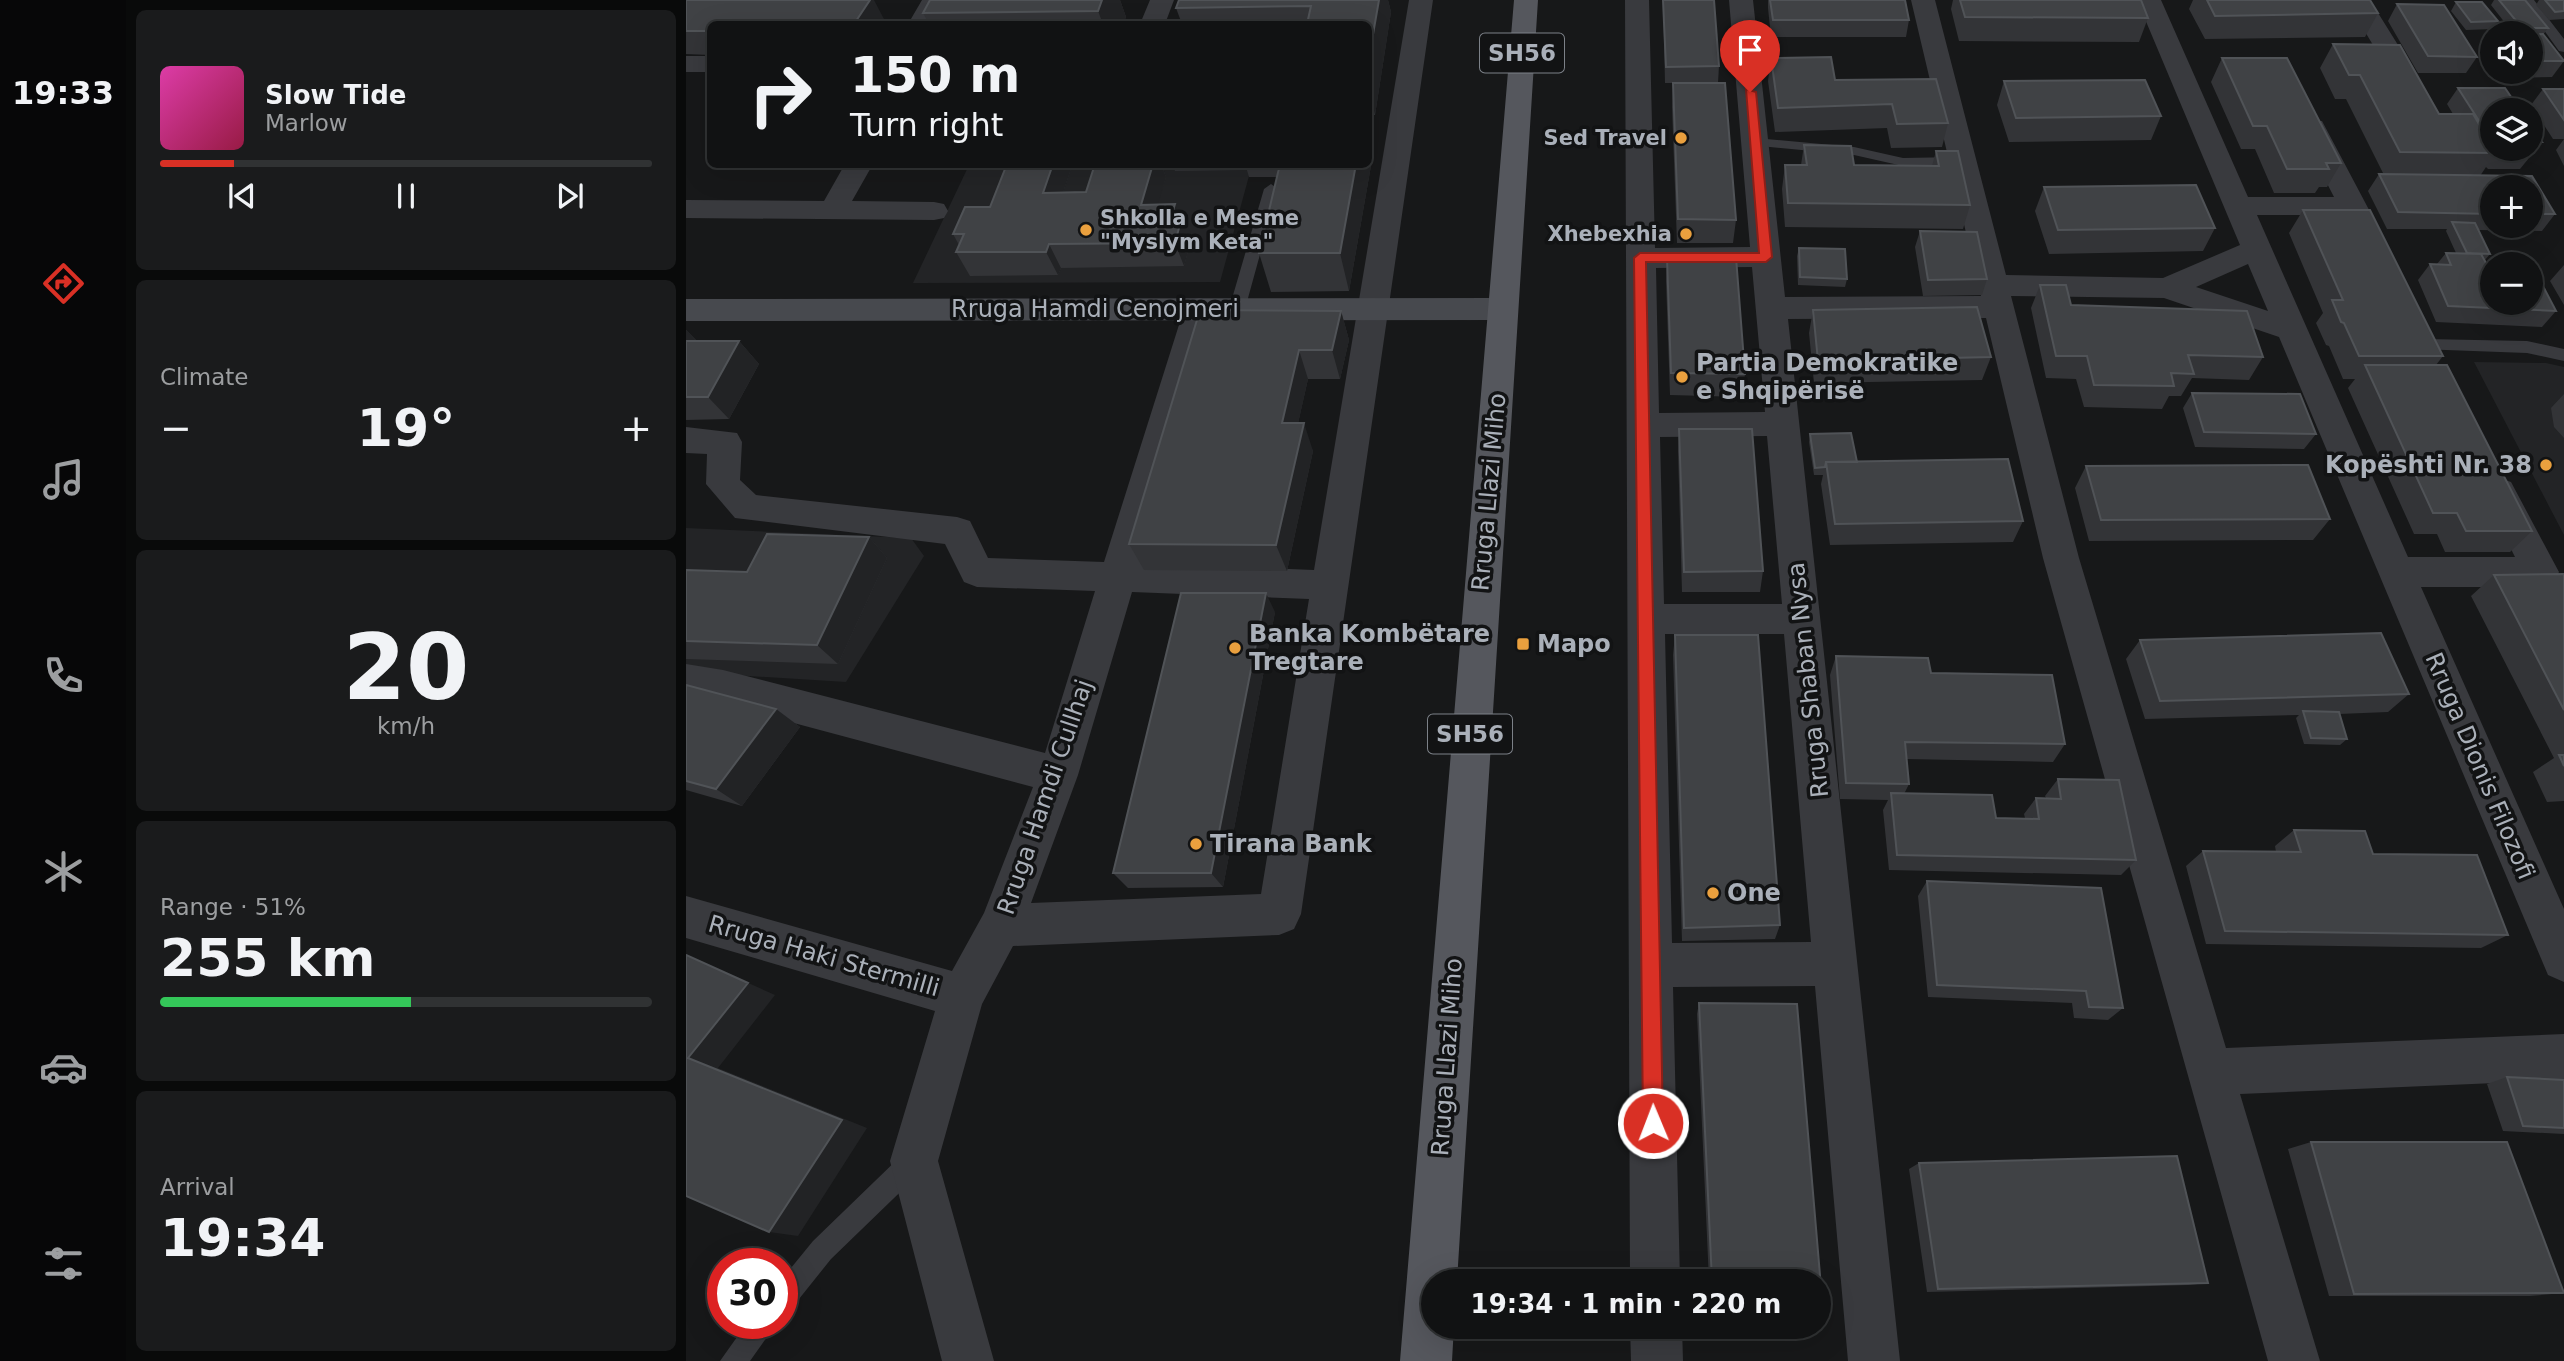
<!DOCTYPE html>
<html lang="en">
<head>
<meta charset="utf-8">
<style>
  body { margin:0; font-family:"DejaVu Sans",sans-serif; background:#1a1b1c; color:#f1f3f6; height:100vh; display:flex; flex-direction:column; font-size:26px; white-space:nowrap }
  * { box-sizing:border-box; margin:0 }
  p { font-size:23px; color:#9c9ea0 }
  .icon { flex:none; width:38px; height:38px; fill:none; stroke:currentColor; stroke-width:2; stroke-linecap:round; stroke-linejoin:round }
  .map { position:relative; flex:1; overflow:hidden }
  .details { display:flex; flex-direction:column; gap:10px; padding:10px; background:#090a0a; width:560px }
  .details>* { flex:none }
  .top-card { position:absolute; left:21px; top:21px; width:665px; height:147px; border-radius:10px; box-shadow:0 7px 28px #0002,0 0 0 2px #303233; background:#111213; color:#f1f3f6; overflow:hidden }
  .controls { position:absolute; left:1794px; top:21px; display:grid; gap:14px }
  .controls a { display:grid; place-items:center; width:63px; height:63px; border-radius:50%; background:#111213; box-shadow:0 7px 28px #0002,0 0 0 2px #303233; font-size:35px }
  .speed { position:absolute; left:21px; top:1248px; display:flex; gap:14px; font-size:35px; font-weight:700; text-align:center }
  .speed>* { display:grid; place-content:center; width:91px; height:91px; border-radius:50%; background:#111213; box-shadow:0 7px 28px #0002,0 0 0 2px #303233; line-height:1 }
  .speed .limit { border:10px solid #d22; background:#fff; color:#111 }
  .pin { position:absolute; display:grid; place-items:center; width:60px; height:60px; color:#fff; margin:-72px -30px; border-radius:50% 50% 50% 0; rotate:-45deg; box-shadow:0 0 7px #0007 }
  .pin .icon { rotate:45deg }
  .me { position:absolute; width:77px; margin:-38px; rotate:359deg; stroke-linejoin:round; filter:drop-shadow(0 0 5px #0008) }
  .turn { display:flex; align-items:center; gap:24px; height:147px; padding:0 28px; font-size:32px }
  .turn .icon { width:91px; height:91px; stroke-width:2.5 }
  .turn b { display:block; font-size:49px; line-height:60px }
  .big { font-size:52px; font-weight:600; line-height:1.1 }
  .details .widget { flex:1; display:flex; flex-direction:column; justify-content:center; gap:10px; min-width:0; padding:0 24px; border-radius:10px; background:#1a1b1c }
  .details .dial { align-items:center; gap:0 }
  .dial b { font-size:91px; line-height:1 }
  .song { display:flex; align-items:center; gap:21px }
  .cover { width:84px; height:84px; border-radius:10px; background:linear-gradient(135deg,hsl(320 70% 55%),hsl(340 70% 35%)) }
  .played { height:7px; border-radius:4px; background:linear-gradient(90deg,#d93025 15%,#303233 15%) }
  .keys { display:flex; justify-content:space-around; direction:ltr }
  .heat { display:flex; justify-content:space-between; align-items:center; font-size:38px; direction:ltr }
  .charge { height:10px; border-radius:5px; background:linear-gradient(90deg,#34c759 51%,#303233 0) }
  .trip { position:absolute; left:735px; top:1269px; width:410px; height:70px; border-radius:35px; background:#111213; box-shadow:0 7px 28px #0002,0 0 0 2px #303233; font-weight:600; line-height:70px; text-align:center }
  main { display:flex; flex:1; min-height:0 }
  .menu { display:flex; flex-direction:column; width:126px; justify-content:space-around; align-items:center; background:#070708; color:#9c9ea0 }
  .menu .icon { width:49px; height:49px }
  .menu .selected { color:#d93025 }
  .menu b { font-size:32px; color:#f1f3f6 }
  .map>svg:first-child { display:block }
  .built { fill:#232426 }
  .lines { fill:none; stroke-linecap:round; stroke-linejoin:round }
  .lane { fill:#393a3e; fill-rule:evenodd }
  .street { fill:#393a3e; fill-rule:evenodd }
  .secondary { fill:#47494e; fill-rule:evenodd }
  .primary { fill:#55575d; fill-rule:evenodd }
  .wall { fill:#333437; fill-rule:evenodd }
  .shaded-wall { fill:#222325 }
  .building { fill:#404245; stroke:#505357; stroke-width:2 }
  .route { fill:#d93025; stroke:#8d1f18; stroke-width:2 }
  .poi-dot { fill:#eaa03e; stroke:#121314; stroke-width:2.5 }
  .labels { text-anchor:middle; stroke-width:7; stroke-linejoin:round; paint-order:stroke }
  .far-poi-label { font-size:21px; font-weight:bold; fill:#aab0b9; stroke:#121314; text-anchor:end }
  .shield { fill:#121314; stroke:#7c8188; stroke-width:2 }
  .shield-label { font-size:23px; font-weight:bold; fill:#aab0b9 }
  .street-label { font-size:24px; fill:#aab0b9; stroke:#121314 }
  .poi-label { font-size:24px; font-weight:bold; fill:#aab0b9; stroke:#121314; text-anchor:start }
</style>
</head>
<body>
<main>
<nav class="menu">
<b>19:33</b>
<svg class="icon selected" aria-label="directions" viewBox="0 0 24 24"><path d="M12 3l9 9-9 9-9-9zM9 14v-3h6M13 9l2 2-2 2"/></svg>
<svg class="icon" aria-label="music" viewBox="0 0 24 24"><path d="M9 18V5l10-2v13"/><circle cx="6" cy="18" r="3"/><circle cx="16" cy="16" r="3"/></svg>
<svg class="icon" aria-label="phone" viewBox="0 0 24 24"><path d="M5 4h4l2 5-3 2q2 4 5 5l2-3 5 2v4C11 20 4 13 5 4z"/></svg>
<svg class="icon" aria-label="climate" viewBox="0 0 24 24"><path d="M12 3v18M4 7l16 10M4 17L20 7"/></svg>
<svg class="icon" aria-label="car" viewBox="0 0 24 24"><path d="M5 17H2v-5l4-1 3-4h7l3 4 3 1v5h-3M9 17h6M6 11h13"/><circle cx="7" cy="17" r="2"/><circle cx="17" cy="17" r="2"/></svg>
<svg class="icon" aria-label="filters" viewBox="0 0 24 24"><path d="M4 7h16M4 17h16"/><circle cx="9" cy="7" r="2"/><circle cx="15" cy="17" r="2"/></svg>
</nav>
<section class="details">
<div class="widget">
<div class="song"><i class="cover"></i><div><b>Slow Tide</b><p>Marlow</p></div></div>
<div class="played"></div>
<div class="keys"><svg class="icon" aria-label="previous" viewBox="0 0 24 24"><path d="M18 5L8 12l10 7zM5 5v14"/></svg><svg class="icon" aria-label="pause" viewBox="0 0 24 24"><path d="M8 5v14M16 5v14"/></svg><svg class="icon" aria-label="next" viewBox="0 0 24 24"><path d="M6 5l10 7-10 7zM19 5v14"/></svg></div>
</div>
<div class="widget"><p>Climate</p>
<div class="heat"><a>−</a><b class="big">19°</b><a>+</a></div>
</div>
<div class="widget dial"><b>20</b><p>km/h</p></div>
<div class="widget"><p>Range · 51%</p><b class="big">255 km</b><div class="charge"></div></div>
<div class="widget"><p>Arrival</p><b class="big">19:34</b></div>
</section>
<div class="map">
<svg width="1878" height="1361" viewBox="0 0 1878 1361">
  <rect width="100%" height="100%" fill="#171819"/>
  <!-- built -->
  <path class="built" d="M283,165H566L534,282L227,283Z
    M1788,362L1860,363L1878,367V535Z
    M0,528L225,538L238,556L160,682L0,672Z"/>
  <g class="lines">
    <!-- lane -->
    <path class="lane" d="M1836,0H1848L1878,39V52L1873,51Z
      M1069,138L1168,147L1217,158L1273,157L1280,161L1273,165L1217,166L1168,155L1064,145L1062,142Z
      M585,184L592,189L559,309L551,314L543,309L578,189Z
      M1739,339L1841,341L1878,349V361L1841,353L1733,349V341Z
      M228,1149L237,1152L240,1161L237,1170L145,1259L105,1309L96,1313V1279L127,1241L219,1152Z
      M61,1323H91L64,1361H34Z"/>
    <!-- street -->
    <path class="street" d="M236,0H260L246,24H222Z
      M464,0H488L479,24H454Z
      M723,0H747L615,914L608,929L593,935L327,946L296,1004L252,1161L308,1361H256L204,1161L249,1011L0,938V896L266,971L298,913L347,787L37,704L0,698V664L37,670L359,753L409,591L291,587L278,582L259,544L49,518L20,484L21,454L0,453V427L51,433L56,442L54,480L70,495L271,517L284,521L302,558L418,562L498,309L502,301L513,298L524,301L528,309L454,563L628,570ZM446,592L623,599L575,894L345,903L392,775Z
      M939,0H963L969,248L1064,247L1043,0H1067L1099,297L1295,296L1225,0H1249L1320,275L1477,278L1554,245L1451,0H1475L1562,197H1648L1612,127L1616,121H1636L1708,257L1704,264L1693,267L1682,264L1657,215H1571L1722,557H1829L1796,491L1801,482L1813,478L1825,482L1873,572L1868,582L1855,587H1735L1878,909V982L1862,975L1593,337L1478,298L1325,296L1393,558L1540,1048L1878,1034V1080L1554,1094L1634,1361H1582L1357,558L1300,318L1102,319L1214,1361H1162L1129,986L987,987L994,1281H944ZM1562,264L1582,311L1510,287ZM1066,267L1079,412L973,413L970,268ZM1081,436L1096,604H978L974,437ZM979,634H1098L1125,942L986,943Z
      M1660,0H1684L1712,45L1708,50H1690Z
      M0,56H24V72H0Z
      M159,164H187L166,201L248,202L258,204L262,211L258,218L248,220L0,218V200L138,201Z
      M944,1326H996L997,1361H945Z"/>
    <!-- secondary -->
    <path class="secondary" d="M817,298L828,301L832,309L828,317L817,320L0,321V299Z"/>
    <!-- primary -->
    <path class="primary" d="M828,0H852L771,1281H747V1326H768L766,1361H714Z"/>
  </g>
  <!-- wall -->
  <path class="wall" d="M0,0L199,21L24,24V55L0,54Z
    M434,0L440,17L437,24H243L237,13Z
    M702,0L705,12L689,115H682V24H496L490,8Z
    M977,0L1033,66L1032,83L1050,220L1047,243H991L986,107L987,83H979Z
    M1082,0H1219L1223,20L1220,37H1085L1082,8Z
    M1267,0H1455L1462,18L1453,42L1273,41L1265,9Z
    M1507,0H1684L1692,13L1679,37L1519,39L1503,9Z
    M1808,0H1839L1862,28L1857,35L1878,61L1866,77L1818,78L1814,72H1844V33H1827L1805,5Z
    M1853,0H1878V19L1863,20L1850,5Z
    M1770,2L1812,21L1806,29L1780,30L1765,11Z
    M1711,4L1791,57L1780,73H1732L1702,21Z
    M1806,41V62L1799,52Z
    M1647,44L1714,45L1753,114H1767L1761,104L1772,88H1819L1834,110H1806V149H1844V125L1856,142L1834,169H1802L1800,167L1794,176H1846L1869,214L1856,231L1792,230L1804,254L1799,260L1800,263L1837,264H1806V303H1844V265H1846L1870,311L1856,327L1750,322L1732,280L1744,264H1751L1760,253H1770L1760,231L1761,229H1701L1682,191L1693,174L1698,175L1660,99H1649L1634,68ZM1806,187H1844V226H1806Z
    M1085,58L1149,80L1262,123L1256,147L1205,148L1201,128L1089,132L1082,81Z
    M1536,58L1655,163L1641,187H1633L1629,193H1588L1569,149H1555L1525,82Z
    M1318,81L1475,116L1465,140L1323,142L1311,105Z
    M1857,89H1878V139H1867L1845,105Z
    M1878,139V166L1870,150Z
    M682,143L686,160L663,291L585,292L573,253L591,177H563L560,167L559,170L489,171L486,164H682Z
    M1118,145L1168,165L1246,166L1250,151L1284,205L1277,229L1099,227L1096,189L1099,165H1115Z
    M321,164H475L480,177L471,204L492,214L506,237L498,266L375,268L372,275L284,276L270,252L273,245L267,234L304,207ZM409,165L400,192H377L386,166Z
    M1358,187L1529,228L1517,251L1363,254L1349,211Z
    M1617,210L1757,356L1750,365L1846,531L1824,552H1759L1751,534H1728L1662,388L1669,379H1657L1643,346L1640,345L1630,323L1637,313L1603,233Z
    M1234,231L1301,279L1296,295L1237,296L1229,247Z
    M1113,248L1161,279L1159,287L1112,285L1111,256Z
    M981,258L1059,374L1056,397L984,395L980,281Z
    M1878,265V305L1864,281Z
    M1354,285L1385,305L1577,357L1563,380L1506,378L1495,396H1483L1476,409L1398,407L1390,379L1360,378L1345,308Z
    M514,310L655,311L663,340L654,379H622L612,423L627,451L601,571L458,570L443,544Z
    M1127,310L1305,357L1296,380L1128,383L1123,333Z
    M0,330L11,341H53L73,364L43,419L0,420Z
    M1506,393L1630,434L1618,449L1509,447L1497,408Z
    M1878,394V438L1868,427L1865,408Z
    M993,429L1077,571L1074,592H996L992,451Z
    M1124,434L1171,462L1337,521L1327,542L1144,545L1135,484L1137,475H1128L1123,442Z
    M1400,466L1644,519L1627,540L1403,541L1389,488Z
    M183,537L201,558L152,664L0,659V570L61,572Z
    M1878,574V801L1861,802L1847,772L1868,758L1785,596L1808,575Z
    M589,612L537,887L442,888L427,873Z
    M989,635L1094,925L1089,939L996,941L987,655Z
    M1454,640L1723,694L1702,712L1653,714L1661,739L1654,745L1618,744L1610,718L1613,715L1459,719L1440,659Z
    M1150,656L1245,673L1379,744L1367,762L1220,759L1223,784L1218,794L1310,818H1339L1338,814L1350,798H1360L1359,796L1372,779L1450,860L1435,875L1203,870L1197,810L1202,800L1154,799L1144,675Z
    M0,685L90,709L114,727L56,806L0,790Z
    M1608,830L1687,854L1822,935L1795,948L1520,944L1500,866L1517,851L1590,852L1589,846Z
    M1241,881L1437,1008L1422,1020L1388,1018L1386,1003L1242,997L1232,896Z
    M1013,1003L1135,1287L1132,1288V1281H1023L1011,1014Z
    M1821,1077L1878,1080V1134L1817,1131L1801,1084Z
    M1625,1142L1878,1293L1844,1296H1643L1602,1149Z
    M1233,1163L1522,1283L1502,1285L1241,1292L1223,1169Z"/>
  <!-- shaded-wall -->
  <path class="shaded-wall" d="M184,0H188L199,21L197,24H168Z
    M416,0H434L440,17L437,24H417L412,11Z
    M693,0H702L705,12L689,115L682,85V63Z
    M682,143L686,160L663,291L654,253L670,164H682Z
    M367,164H386V166L369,216L357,193Z
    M467,164H475L480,177L465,228L455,205Z
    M590,164H596L593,177Z
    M489,204L495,220L497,213L506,237L498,266L489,243L486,214Z
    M363,244L375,268L372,275L360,252Z
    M655,311L663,340L654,379L646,350Z
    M0,330L15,346L0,359Z
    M53,341L73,364L43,419L22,397Z
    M613,350L622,379L606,451L596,423Z
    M618,423L627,451L601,571L590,545Z
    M183,537L201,558L152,664L131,645Z
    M580,593L589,612L537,887L525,873Z
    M90,709L114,727L56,806L30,789Z
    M0,955L89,995L32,1068L181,1128L112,1236L83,1232L2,1058Z"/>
  <!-- building -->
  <path class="building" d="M0,0H184L168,24H24V31H0Z
    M244,0H416L412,11L237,13Z
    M493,0H693L682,63V24H621L625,6L490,8Z
    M977,0H1028L1033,66L980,67Z
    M1084,0H1219L1223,20H1087Z
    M1274,0H1455L1462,18L1279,17Z
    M1521,0H1684L1692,13L1529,16Z
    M1813,0H1839L1862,28H1836Z
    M1859,0H1878V11L1869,12Z
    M1770,2H1796L1812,21L1785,22Z
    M1711,4L1758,5L1791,57L1742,56Z
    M1857,34L1878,61H1844V35Z
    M1647,44L1714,45L1753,114H1787L1806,146V149H1807L1810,153L1714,152L1674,75H1663Z
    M1145,57L1149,80L1250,79L1262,123L1211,124L1206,104L1092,108L1085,58Z
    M1536,58H1601L1655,163H1640L1643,169H1601L1581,126H1567Z
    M1459,80L1475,116L1330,118L1318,81Z
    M987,83H1039L1050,220L992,219Z
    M1772,88H1819L1834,110H1806V141Z
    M1857,89H1878V120Z
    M1844,125L1856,142H1844Z
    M1118,145L1165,146L1168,165L1253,166L1250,151H1272L1284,205L1102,203L1099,165H1121Z
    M1811,149H1843L1846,153H1813Z
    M321,164H367L357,193L400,192L409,164H467L455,205L489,204L486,214L497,213L489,243L363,244L360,252H270L278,234H267L279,207H304Z
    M594,164H670L654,253H573Z
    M1693,174L1846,176L1869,214H1844V187H1806V214L1712,212Z
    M1510,185L1529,228L1372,230L1358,187Z
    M1617,210H1684L1757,356H1673L1658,323L1655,322L1646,300H1657Z
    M1766,222L1789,223L1804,254L1781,253Z
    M1234,231L1291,232L1301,279L1242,280Z
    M1113,248L1159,249L1161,279L1114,277Z
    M1760,253L1795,254L1800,263L1837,264H1806V303H1844V265H1846L1870,311L1762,306L1744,264L1765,265Z
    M1050,257L1059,374L985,373L981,258Z
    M1354,285H1380L1385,305L1561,311L1577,357L1502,355L1508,374L1485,373L1488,386L1408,385L1401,356H1370Z
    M1291,307L1305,357L1132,361L1127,310Z
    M514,310L655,311L646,350H613L596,423H618L590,545L443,544Z
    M0,341H53L22,397H0Z
    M1679,365H1761L1846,531H1780L1771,513H1747Z
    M1506,393L1614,394L1630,434L1518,432Z
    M993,429H1066L1077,571L998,572Z
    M1165,433L1171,462H1140L1139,467L1129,468L1124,434Z
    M1322,459L1337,521L1149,524L1140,462Z
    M1622,465L1644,519L1415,520L1400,466Z
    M81,534L183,537L131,645L0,641V570L61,572Z
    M1878,574V710L1808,575Z
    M495,593H580L525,873H427Z
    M1695,633L1723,694L1474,701L1454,640Z
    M989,635H1072L1094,925L998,928Z
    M1150,656L1242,658L1245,673L1366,675L1379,744L1219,742L1223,784L1160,783Z
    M0,685L90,709L30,789L0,781Z
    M1617,711L1653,712L1661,739L1625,738Z
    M1873,755H1878V766Z
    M1372,779L1433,780L1450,860L1211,855L1205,793L1306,795L1310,818L1353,819L1350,798L1375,799Z
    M1608,830L1679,831L1687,854L1791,855L1822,935L1539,931L1517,851L1615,852Z
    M1241,881L1415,888L1437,1008L1403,1007L1400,991L1251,985Z
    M0,955L62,983L2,1058L156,1120L83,1232L0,1196Z
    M1013,1003L1111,1004L1135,1287H1132V1281H1026Z
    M1821,1077L1878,1080V1128L1837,1126Z
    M1625,1142H1821L1878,1293L1668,1294Z
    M1491,1156L1522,1283L1252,1289L1233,1163Z"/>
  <!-- route -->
  <path class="route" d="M1060,89L1070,92L1086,257L1080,262H960L977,1123L974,1130L967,1133L960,1130L957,1123L948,258L954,253H1073Z"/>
  <!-- markers -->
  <g class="poi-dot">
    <circle cx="995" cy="138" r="7"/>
    <circle cx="400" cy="230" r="7"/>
    <circle cx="1000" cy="234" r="7"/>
    <circle cx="996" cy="377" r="7"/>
    <circle cx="1860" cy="465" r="7"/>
    <rect x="830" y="637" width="14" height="14" rx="3.5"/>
    <circle cx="549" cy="648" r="7"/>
    <circle cx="510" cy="844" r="7"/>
    <circle cx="1027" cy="893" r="7"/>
  </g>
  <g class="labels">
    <!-- far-poi labels -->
    <g class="far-poi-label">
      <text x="981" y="145">Sed Travel</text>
      <text x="414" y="225" text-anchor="start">Shkolla e Mesme<tspan x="414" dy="24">"Myslym Keta"</tspan></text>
      <text x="986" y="241">Xhebexhia</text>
    </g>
    <!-- shield labels -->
    <g class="shield">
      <rect x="794" y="33.5" width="84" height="39" rx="5"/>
      <rect x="742" y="714.5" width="84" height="39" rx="5"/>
    </g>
    <g class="shield-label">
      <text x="836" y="61">SH56</text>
      <text x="784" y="742">SH56</text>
    </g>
    <!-- street labels -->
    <g class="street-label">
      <text x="409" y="317">Rruga Hamdi Cenojmeri</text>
      <text transform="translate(803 492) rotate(-85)" y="8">Rruga Llazi Miho</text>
      <text transform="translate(1122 680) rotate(-96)" y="8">Rruga Shaban Nysa</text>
      <text transform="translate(1794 766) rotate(67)" y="8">Rruga Dionis Filozofi</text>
      <text transform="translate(359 797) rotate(-71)" y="8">Rruga Hamdi Cullhaj</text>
      <text transform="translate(138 956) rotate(16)" y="8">Rruga Haki Stermilli</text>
      <text transform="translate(761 1057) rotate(-86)" y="8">Rruga Llazi Miho</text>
    </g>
    <!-- poi labels -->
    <g class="poi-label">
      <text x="1010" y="371">Partia Demokratike<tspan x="1010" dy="28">e Shqipërisë</tspan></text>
      <text x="1846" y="473" text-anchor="end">Kopështi Nr. 38</text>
      <text x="563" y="642">Banka Kombëtare<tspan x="563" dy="28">Tregtare</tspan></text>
      <text x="851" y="652">Mapo</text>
      <text x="524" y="852">Tirana Bank</text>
      <text x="1041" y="901">One</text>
    </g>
  </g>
</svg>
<div class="controls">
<a><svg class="icon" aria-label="sound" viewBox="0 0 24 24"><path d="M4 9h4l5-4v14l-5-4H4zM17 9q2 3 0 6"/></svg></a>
<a><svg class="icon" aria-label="layers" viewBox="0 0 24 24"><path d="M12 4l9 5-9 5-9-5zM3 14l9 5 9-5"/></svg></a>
<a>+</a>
<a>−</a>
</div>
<div class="speed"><div class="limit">30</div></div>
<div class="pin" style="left:1064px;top:92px;background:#d93025"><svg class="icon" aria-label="arrive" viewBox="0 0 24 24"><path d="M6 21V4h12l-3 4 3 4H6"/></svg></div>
<svg class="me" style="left:967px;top:1123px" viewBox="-20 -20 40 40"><circle r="17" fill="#d93025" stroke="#fff" stroke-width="3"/><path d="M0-11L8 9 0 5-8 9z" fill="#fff"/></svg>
<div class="trip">19:34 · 1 min · 220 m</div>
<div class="top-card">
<div class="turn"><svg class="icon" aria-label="right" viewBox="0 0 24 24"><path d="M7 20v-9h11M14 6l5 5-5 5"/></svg><div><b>150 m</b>Turn right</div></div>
</div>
</div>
</main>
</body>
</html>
